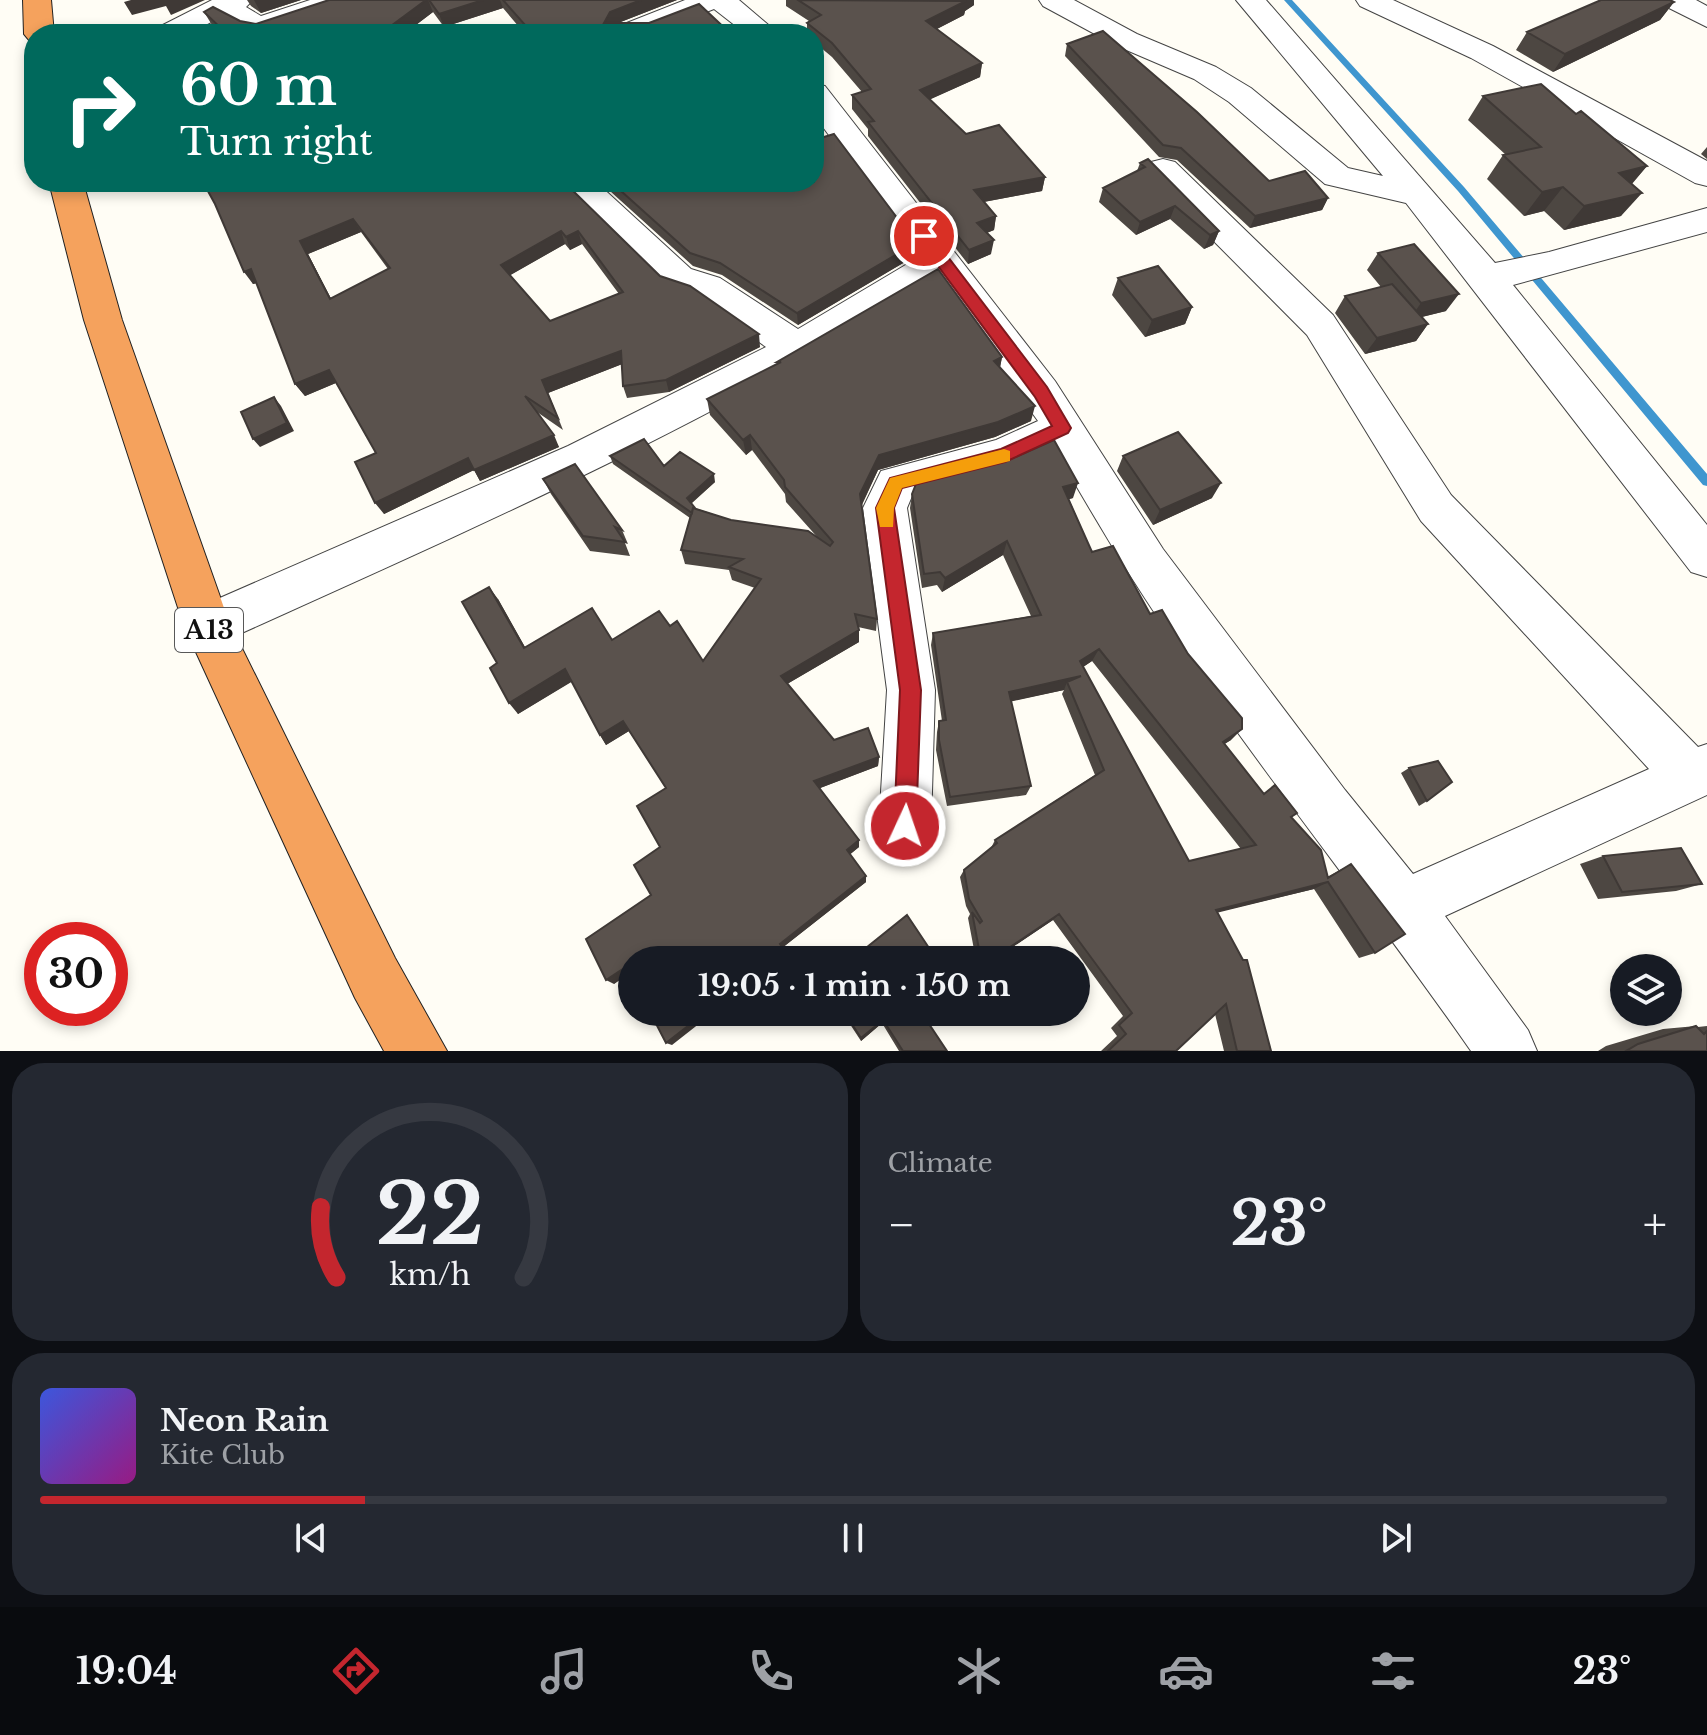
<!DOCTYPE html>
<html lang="en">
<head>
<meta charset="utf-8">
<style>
  body { margin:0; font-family:"Libre Baskerville",serif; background:#242831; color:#f1f3f6; height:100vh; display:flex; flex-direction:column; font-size:30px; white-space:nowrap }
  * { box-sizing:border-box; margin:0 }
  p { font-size:26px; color:#9ea1a6 }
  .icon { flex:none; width:44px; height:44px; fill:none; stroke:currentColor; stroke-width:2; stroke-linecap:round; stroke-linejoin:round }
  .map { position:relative; height:1051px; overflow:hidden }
  .panel { display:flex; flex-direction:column; gap:12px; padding:12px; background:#0d0f14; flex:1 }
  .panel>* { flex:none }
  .top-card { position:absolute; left:24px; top:24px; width:800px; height:168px; border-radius:32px; box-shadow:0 4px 12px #0003; background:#00695c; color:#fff; overflow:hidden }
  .buttons { position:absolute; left:1610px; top:954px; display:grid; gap:16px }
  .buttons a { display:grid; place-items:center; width:72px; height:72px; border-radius:50%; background:#171b24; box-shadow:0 4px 12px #0003; font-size:40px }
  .speed { position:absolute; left:24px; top:922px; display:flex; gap:16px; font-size:40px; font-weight:700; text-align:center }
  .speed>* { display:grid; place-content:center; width:104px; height:104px; border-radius:50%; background:#171b24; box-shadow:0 4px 12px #0003; line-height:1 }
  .speed .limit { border:12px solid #d22; background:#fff; color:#111 }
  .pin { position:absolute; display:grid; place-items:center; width:68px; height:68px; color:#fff; margin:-34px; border:4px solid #fff; border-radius:50%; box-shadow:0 2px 8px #0007 }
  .me { position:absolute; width:88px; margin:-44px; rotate:3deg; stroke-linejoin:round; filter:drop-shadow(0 0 6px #0008) }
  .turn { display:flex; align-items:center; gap:28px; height:168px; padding:0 24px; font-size:36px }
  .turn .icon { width:104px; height:104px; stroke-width:2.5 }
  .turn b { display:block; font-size:56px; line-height:68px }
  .big { font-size:60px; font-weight:800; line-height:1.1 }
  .panel .card { flex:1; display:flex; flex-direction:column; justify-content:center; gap:12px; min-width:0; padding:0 28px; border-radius:32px; background:#242831 }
  .panel .dial { align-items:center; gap:0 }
  .dial svg { height:208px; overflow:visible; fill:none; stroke:#363941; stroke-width:7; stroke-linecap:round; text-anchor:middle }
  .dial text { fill:#f1f3f6; stroke:none }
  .song { display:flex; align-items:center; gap:24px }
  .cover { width:96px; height:96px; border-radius:12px; background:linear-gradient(135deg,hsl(230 70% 55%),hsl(310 70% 35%)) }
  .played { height:8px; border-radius:4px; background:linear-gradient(90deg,#c4262e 20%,#363941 20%) }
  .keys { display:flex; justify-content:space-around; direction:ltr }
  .heat { display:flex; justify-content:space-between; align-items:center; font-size:44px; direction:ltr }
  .panel .tiles { flex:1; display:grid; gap:12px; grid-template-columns:1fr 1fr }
  .card:last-child { grid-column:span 2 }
  .trip { position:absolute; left:618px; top:946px; width:472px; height:80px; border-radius:40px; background:#171b24; box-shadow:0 4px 12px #0003; font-weight:800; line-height:80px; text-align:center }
  .tab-bar { display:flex; height:128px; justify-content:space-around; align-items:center; background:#090b0e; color:#9ea1a6 }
  .tab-bar .icon { width:56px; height:56px }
  .tab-bar .current { color:#c4262e }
  .tab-bar b { font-size:36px; color:#f1f3f6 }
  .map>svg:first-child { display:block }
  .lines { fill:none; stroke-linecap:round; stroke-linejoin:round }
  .stream { fill:#3f96cf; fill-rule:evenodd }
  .minor-casing { stroke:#444; stroke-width:2 }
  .highway-casing { stroke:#222; stroke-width:2 }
  .minor { fill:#fff; fill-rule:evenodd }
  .highway { fill:#f5a25d; fill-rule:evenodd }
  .wall { fill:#4d4742; fill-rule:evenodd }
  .shaded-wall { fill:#3f3936 }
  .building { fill:#5a524d; stroke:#3f3936; stroke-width:2; fill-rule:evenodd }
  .route { fill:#c4262e; stroke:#7f191e; stroke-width:2 }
  .slow { fill:#f59e0b }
  .labels { text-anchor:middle; stroke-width:8; stroke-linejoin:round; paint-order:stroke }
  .shield { fill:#fff; stroke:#585858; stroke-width:2 }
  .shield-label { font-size:26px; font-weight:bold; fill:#111 }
</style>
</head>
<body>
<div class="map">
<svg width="1707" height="1051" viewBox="0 0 1707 1051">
  <rect width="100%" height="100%" fill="#fffdf5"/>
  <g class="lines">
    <!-- stream -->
    <path class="stream" d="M1284,0H1292L1464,187L1707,474V486L1703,485L1458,191Z"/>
    <!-- minor casing -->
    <g class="minor-casing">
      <path id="minor" d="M212,0H253L246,7L261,16L310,0H352L348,6L262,34L249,32L221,17L188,34H152L157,28Z
        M685,0H739L779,34H746L714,9L650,34H609L614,28Z
        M1039,0H1074L1137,34L1216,67L1251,88L1348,168L1383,176L1236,0H1266L1495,263L1549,252L1707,208V232L1513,285L1707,525V577L1691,572L1406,203L1325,184L1229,102L1194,79L1117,46L1043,6Z
        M1356,0H1393L1493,46L1707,161V186L1695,183L1471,58L1360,6Z
        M1661,0H1696L1707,6V27L1665,6Z
        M814,84L825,86L1055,381L1163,549L1345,790L1413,874L1649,769L1421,521L1307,335L1151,178L1146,170L1151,162L1163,159L1175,162L1333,315L1451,495L1698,747L1707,744V795L1445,916L1528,1030L1537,1051H1471C1360,891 1235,740 1130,575C1104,534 1080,492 1055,450L1005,472L912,496L907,508L935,690L931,826L924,845L905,852L886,845L879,826L887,690L863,508L881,471L996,440L1038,421L937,281C711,425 467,531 224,641L207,647L190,641L184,626L190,611L568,446L766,347L694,296L665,287L559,182H596L691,269L720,278L798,329L919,257L814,115Z"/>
    </g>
    <!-- highway casing -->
    <g class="highway-casing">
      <path id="highway" d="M23,0H51L54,34H34V42L29,40L24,34Z
        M49,182H83L122,320L229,622L395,958L447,1051H384L355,998L184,626L84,320Z"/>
    </g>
    <!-- minor -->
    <use href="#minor" class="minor"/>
    <!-- highway -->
    <use href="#highway" class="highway"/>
  </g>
  <!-- wall -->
  <path class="wall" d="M247,0H301L261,13L251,6Z
    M329,0H677L618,23L731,34H525L503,8L444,27L433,12L404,34H221L212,25L204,12L240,21L256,24Z
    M786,0H974V5L965,11L964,15L937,29L982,63L980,77L930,99L966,134L1045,177L1042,191L984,202L996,216L994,230L987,233L991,254L968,264L868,136V129L852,109V95L862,92L832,57L814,42V34H807V23L809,21L786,6Z
    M1674,2L1660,20L1553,72L1516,50L1527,32Z
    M1067,44L1269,181L1328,198L1322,210L1250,228L1177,160L1159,157L1065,56Z
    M1483,96L1576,114L1647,166L1632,184L1621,216L1564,230L1544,211L1524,216L1487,179L1503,155H1506L1468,120Z
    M1707,147V159L1701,154Z
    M1140,163L1219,231L1213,245L1204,249L1170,219L1136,235L1099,202L1103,188L1137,171Z
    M564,182L660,276L760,347L669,392L627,398L623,386L622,364L548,393L563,430L537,412L559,447L480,481L474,470L384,514L376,453L336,383L305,396L295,384L257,283L253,284L215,204ZM361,232L388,269L331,299L308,254ZM565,244L570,250L582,244L619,294L550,321L510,275Z
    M600,182H814L915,256L798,325L722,275L693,266Z
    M1378,253L1446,311L1422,317L1428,324L1416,341L1365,354L1335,313L1345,296L1381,287L1367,270Z
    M1118,278L1192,307L1185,324L1145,337L1112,295Z
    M1002,357L1000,367L1031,421L995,437L878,470L862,505L877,619L876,631L858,627L859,642L787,684L834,740L879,757L878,766L820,788L859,847L850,854L866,882L782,948L787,956L781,960H632L629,973L614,984L651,895L660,847L666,788L629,731L606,745L600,735L572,681L518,714L497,663L498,599L525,647L612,640L670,626L703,661L755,588L732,580L729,570L685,564L681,550L690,518L613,464L610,456L664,466L715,482L691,504L695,508L731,520L819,539L786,502L785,494L752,450L746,455L710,415L707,399L777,364V362Z
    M1123,456L1212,498L1153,525L1117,471Z
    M543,479L622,530L628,544L625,543L630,556L590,551L551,494Z
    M912,494L1073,498L1069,499L1092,552L1150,614L1231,740L1224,744L1264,794L1291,817L1327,877L1351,864L1375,953L1359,958L1314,889L1217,912L1271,1051H1224L1215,1014L1176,1051H1101L1117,1036L1111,1028L1123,1016L1053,920L1003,953L1009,960H976L968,918L970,914L966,906L960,877L964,870L991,848L995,840L1095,775L1062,694L1064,690L1011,701L1031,786L1026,795L947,806L936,750L937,732L939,721H942L931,645L933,633L1031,616L1003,555L942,592L937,585L922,588L910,508ZM1092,661L1241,849L1189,861L1083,667Z
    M1409,768L1427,801L1419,806L1401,773Z
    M1603,856L1702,884L1676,891L1598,899L1580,864Z
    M842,1012H921L947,1051H899L882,1023L861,1041Z
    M1696,1026L1698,1027L1707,1026V1051H1598L1606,1046L1663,1029Z"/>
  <!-- shaded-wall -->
  <path class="shaded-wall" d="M131,0H205L171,15L166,6L132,15L124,2Z
    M254,0H301L261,13Z
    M426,0H428L433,12L404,34H380Z
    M483,0H500L503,8L444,27L439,14Z
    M641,0H677L613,25L604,23L610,12Z
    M962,0H974V5L965,11L964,15L925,35L926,21Z
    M1674,2L1660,20L1553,72L1565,54Z
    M982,63L980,77L920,104V90Z
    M1647,166L1626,190L1619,173Z
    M1045,177L1042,191L972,204L974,190Z
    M1563,187L1544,211L1524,216L1542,192Z
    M1642,193L1621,216L1564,230L1584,206Z
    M1328,198L1322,210L1250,228L1255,216Z
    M1175,206L1170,219L1136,235L1140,222Z
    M996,216L994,230L975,237L977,223Z
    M353,219L361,232L308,254L338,312L330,299L300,241Z
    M561,231L565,244L507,277L501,265Z
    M578,231L582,244L570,250L566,237Z
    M1219,231L1213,245L1204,249L1210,235Z
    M994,240L991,254L968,264L969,250Z
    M916,243L915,256L798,325L797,313Z
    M251,269L260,282L253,284L244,272Z
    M1459,294L1446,311L1409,320L1421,303Z
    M1192,307L1185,324L1145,337L1152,320Z
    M1428,324L1416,341L1365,354L1377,338Z
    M759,334L760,347L669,392L666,380Z
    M621,351L625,363L548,393L563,430L542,380Z
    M1002,357L999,373L994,361Z
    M329,370L338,382L305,396L295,384Z
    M274,397L281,406L294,431L260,447L253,439Z
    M1035,406L1031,421L995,437L878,470L860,508V494L879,455Z
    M554,435L559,447L480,481L474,470L384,514L375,503L468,458Z
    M750,435L752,450L746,455L743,440Z
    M714,474L715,482L689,505L687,498Z
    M1078,483L1073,498L1058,502L1063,487Z
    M1221,483L1212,498L1153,525L1160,510Z
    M1007,541L1003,555L942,592L945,578Z
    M489,587L498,599L532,660L524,648Z
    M859,630V642L782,687L781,676Z
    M1099,649L1092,661L1074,673L1080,661Z
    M565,669L573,681L518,714L509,703Z
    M1081,676L1067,682L1064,690L1004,703L1009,692Z
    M623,721L629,731L606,745L600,735Z
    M1242,729L1231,740L1212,752L1223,742Z
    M879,757L878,766L815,790L814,781Z
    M859,840V847L847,857V850Z
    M866,876V882L782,948L780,944Z
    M1328,882L1314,889L1204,916L1216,910Z
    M1059,914L1053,920L998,957L1003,952Z
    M785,951L787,956L781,960H773Z
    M626,967L632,971L614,984L606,980Z
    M706,1012H714L672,1045L666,1043Z
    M883,1020L882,1023L861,1041V1038Z"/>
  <!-- building -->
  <path class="building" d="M329,0H426L380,34H227L204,12L213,7L240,21L256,24Z
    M429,0H483L439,14Z
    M503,0H641L610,12L604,23H649L699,4L731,34H533Z
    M798,0L966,1L926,21L982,63L920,90L966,134L999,125L1045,177L974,190L996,216L977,223L994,240L969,250L868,122L874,121L852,95L871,89L832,43L807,23L821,15Z
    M1601,0H1670L1674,2L1565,54L1527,32Z
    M1103,31L1197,112L1269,181L1305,171L1328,198L1255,216L1181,148L1163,145L1067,44Z
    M1541,84L1576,114L1581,111L1647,166L1619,173L1642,193L1584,206L1563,187L1542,192L1503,155L1541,147L1483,96Z
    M834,134L916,243L797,313L720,263L690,253L611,182H814V140Z
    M1148,159L1219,231L1210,235L1175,206L1140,222L1103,188L1145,167L1140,163Z
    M203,182H564L660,276L690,286L759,334L666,380L623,386L621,351L542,380L558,418L525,396L554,435L474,470L468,458L375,503L355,462L376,453L329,370L295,384L251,269L244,272L215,204ZM353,219L390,268L330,299L300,241ZM561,231L566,237L578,231L623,292L550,321L501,265Z
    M1414,244L1459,294L1421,303L1378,253Z
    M1158,266L1192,307L1152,320L1118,278Z
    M938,269L1002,357L994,361L1035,406L998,422L879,455L860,494L877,619L855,614L859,630L781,676L834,740L868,728L879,757L814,781L859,840L847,850L866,876L780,944L785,951L773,960H632V978L626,967L606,980L586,939L651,895L634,865L660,847L637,806L666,788L623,721L600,735L565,669L509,703L490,668L497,663L462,602L489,587L524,648L592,608L612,640L659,611L670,626L677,621L703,661L761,579L729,567L743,559L681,550L693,508L731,520L808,531L830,546L833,542L785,487L784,480L750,435L743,440L707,399L781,362H777Z
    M1392,284L1428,324L1377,338L1345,296Z
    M274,397L287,423L253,439L241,412Z
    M1178,432L1221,483L1160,510L1123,456Z
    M644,439L664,466L680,452L714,474L687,498L695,508H693L692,513L610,456Z
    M1054,440L1078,483L1063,487L1092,552L1113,546L1150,614L1162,610L1188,654L1242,718V729L1223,742L1264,794L1275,785L1297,813L1291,817L1321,850L1328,878L1351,864L1405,934L1375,953L1328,882L1216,910L1243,960H1247L1271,1051H1237L1226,1004L1176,1051H1108L1126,1034L1119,1025L1132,1013L1059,914L1003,952L1009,960H981L972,912L980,923L982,921L969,899L964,870L997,843L995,840L1104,770L1067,682L1081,676L1009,692L1031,786L950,797L939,740V721L946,720L933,633L1041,615L1007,541L945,578L940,572L924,574L912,494L916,484L1009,460ZM1099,649L1256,845L1189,861L1080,661Z
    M575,464L622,530L615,527L625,542L583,536L543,479Z
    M1438,761L1452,782L1427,801L1409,768Z
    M1681,848L1702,884L1622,892L1603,856Z
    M907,915L937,960H851Z
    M650,1012H706L666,1043Z
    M844,1012H921L947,1051H903L883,1020L861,1038Z
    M1696,1026L1704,1034L1707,1031V1051H1626L1638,1044Z"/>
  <!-- route -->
  <path class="route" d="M924,231L929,232L1047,387L1071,428L1068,433L1005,462L902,488L894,508L921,690L916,826L912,834L905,837L897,834L894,826L900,690L876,508L890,478L1001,449L1052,426L1035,397L918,239V232Z"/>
  <!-- slow -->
  <path class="slow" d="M1004,449L1010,451V461L902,488L894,508L893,527H880L876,508L890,478Z"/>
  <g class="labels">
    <!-- shield labels -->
    <rect class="shield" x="175" y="608" width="68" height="44" rx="6"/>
    <g class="shield-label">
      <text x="209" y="639">A13</text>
    </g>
  </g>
</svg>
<div class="buttons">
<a><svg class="icon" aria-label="layers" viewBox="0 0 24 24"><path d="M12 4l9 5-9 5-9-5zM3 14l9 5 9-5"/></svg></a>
</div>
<div class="speed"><div class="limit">30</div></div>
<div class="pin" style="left:924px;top:236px;background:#d93025"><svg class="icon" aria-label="arrive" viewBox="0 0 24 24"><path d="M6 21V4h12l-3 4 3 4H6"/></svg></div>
<svg class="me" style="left:905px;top:826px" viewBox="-20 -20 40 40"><circle r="17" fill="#c4262e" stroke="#fff" stroke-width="3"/><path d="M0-11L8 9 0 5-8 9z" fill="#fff"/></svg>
<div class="trip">19:05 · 1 min · 150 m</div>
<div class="top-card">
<div class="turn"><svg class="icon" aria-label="right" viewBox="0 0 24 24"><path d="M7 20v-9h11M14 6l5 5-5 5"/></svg><div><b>60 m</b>Turn right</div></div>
</div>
</div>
<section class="panel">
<div class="tiles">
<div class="card dial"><svg viewBox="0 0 100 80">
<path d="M14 69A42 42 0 1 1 86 69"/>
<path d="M14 69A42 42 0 0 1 8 42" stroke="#c4262e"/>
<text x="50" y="56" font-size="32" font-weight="700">22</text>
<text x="50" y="72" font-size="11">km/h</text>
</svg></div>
<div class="card"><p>Climate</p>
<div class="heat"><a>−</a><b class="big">23°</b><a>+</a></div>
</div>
<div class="card">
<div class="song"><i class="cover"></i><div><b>Neon Rain</b><p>Kite Club</p></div></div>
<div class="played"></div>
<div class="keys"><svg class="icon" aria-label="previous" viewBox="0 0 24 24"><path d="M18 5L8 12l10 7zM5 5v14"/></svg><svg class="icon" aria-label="pause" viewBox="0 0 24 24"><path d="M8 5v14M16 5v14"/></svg><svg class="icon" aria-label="next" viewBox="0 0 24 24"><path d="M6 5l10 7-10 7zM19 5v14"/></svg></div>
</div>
</div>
</section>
<nav class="tab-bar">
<b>19:04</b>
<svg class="icon current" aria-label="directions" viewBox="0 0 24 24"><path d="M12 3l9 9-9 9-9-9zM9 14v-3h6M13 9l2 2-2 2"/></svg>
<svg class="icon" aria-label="music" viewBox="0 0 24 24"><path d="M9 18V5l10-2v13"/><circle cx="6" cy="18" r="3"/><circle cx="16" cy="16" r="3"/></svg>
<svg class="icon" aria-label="phone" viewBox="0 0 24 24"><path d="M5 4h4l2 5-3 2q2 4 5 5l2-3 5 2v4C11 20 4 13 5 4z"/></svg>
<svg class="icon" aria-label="climate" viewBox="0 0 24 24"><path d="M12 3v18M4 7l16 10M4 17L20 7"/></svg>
<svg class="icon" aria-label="car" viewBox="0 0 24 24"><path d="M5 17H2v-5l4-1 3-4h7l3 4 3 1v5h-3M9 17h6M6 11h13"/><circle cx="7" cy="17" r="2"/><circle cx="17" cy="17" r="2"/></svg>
<svg class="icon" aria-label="filters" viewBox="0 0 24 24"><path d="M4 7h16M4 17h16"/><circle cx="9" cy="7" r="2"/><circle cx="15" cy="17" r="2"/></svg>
<b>23°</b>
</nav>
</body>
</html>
